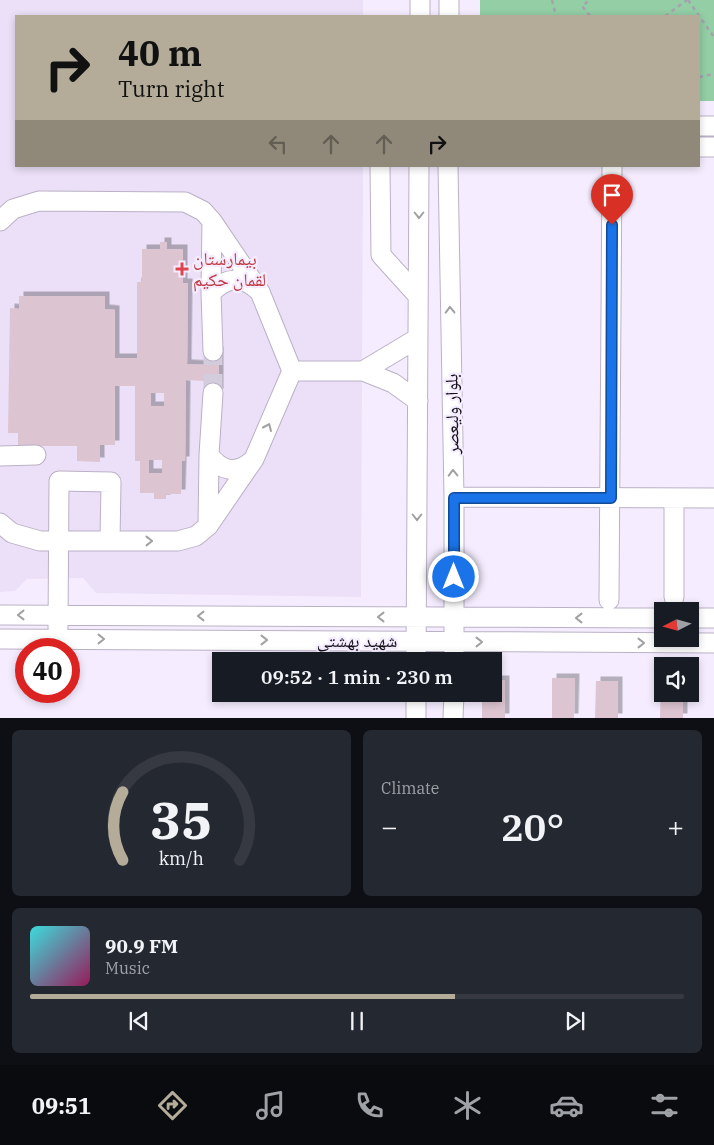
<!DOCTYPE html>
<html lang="en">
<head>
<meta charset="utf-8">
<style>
  body { margin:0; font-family:"IBM Plex Serif","Noto Naskh Arabic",serif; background:#242831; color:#f1f3f6; height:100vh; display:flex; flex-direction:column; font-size:19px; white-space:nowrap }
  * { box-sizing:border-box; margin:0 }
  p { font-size:16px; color:#9ea1a6 }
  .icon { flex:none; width:28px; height:28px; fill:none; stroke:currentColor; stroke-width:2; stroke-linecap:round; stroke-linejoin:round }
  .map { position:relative; height:718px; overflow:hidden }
  .panel { display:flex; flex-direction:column; gap:12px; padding:12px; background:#0d0f14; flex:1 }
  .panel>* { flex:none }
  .hud { position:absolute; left:15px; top:15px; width:685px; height:152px; border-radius:0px; box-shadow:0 2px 8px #0003; background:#b4ac98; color:#111; overflow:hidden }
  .needle { width:32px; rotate:264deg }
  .controls { position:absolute; left:654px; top:602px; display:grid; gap:10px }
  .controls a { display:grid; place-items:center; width:45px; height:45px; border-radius:0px; background:#171b24; box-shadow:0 2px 8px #0003; font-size:25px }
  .speed { position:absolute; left:15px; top:638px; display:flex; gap:10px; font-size:25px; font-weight:700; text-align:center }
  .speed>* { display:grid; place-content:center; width:65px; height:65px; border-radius:50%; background:#171b24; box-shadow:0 2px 8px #0003; line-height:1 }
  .speed .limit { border:8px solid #d22; background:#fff; color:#111 }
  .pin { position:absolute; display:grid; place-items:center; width:42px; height:42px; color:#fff; margin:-51px -21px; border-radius:50% 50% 50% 0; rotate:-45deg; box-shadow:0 0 5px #0007 }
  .pin .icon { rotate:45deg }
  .me { position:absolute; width:55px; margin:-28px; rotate:0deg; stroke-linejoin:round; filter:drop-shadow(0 0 4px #0008) }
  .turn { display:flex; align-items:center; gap:18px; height:105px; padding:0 20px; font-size:22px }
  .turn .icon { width:65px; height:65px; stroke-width:2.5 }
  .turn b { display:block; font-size:35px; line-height:42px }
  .lanes { display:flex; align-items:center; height:48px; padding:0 20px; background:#0003; justify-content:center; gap:25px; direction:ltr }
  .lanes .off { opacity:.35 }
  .big { font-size:38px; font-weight:600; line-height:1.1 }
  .panel .widget { flex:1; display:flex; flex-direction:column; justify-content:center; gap:8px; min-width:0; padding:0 18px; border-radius:8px; background:#242831 }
  .panel .dial { align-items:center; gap:0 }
  .dial svg { height:130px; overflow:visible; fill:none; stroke:#363941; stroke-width:7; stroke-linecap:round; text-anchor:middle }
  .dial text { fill:#f1f3f6; stroke:none }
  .song { display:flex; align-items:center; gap:15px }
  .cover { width:60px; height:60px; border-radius:8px; background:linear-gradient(135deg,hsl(180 70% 55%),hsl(330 70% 35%)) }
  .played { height:5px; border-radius:2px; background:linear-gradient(90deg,#b4ac98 65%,#363941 65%) }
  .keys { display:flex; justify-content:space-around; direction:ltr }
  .heat { display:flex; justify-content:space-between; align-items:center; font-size:28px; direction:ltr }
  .panel .tiles { flex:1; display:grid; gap:12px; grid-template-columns:1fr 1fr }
  .widget:last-child { grid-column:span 2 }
  .trip { position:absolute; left:212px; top:652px; width:290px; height:50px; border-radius:0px; background:#171b24; box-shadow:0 2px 8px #0003; font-weight:600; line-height:50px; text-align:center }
  .tab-bar { display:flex; height:80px; justify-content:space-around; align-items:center; background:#090b0e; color:#9ea1a6 }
  .tab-bar .icon { width:35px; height:35px }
  .tab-bar .on { color:#b4ac98 }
  .tab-bar b { font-size:22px; color:#f1f3f6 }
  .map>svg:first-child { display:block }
  .built { fill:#ebe0f7 }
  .green { fill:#93cea5 }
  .building { fill:#dcc4d0; fill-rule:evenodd; filter:url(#shadow) }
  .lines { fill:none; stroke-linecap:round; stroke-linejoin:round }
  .minor-tunnel { stroke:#d3ccdc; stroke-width:19; stroke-dasharray:19 9; stroke-linecap:butt }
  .minor-casing { stroke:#bbb1c6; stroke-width:21 }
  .path { stroke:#a7a1af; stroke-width:2.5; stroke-dasharray:4 4; stroke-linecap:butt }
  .minor { stroke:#fff; stroke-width:19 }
  .oneway { stroke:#a1a0a3 }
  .route-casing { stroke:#114b97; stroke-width:12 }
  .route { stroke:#1a73e8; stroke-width:9 }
  .health-dot { fill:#e0444e; stroke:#f5edff; stroke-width:2 }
  .labels { text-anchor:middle; stroke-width:4.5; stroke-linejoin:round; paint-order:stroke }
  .health-label { font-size:18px; fill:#be3a42; stroke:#f5edff; text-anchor:start }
  .street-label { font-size:18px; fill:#151119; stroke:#f5edff }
</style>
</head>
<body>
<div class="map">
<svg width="714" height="718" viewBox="0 0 714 718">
  <defs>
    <filter id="shadow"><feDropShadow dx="4.5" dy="-4.5" stdDeviation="0" flood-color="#0004"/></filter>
  </defs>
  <rect width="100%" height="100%" fill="#f5edff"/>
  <!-- built -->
  <path class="built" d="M0,0H363V16H16V166H363L361,597L96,593L83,578L27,579L15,591L0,592Z"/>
  <!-- green -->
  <path class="green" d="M480,0H714V101H699V16H480Z"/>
  <!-- building -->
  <path class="building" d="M160,242H167V249H183V283H188L187,364L206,365V351H219V393L206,392V381L186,380L185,461H182L181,494H166V499H154V493H140V461H135V386H115V445H100V462L77,461V446H18V433H8L10,308L19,309V296H105V309L115,310V358H137V282H142V249H160ZM151,393H164V406H151ZM149,460H162V473H149Z
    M661,674H662V694H683V718H660Z
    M552,678H575L574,718H552Z
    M494,680H505V718H482V694H494Z
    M596,681H618V718H595Z"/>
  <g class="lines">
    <!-- minor-tunnel -->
    <path class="minor-tunnel" d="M213,393V351"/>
    <!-- minor casing -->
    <g class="minor-casing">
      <path id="minor" d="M420,16V0
        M449,16V0
        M699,126H714
        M699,147H714
        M380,166L381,255L418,296
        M448,166L454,497V661
        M0,221L13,209L39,201L185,202L203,211L212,221L260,292L292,371L254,459L208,526L196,536L178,541H40L12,533L0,523
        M212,221L211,293L213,351
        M211,293C226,277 242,275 259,291
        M292,371H363L393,383L418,401
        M363,371L418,338
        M209,455C221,471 236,475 252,461
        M0,456L36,455
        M454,497L714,498
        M208,526L209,455L213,393
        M674,597V498
        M609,600L612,166
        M0,615L662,618
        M690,618H714
        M58,628L59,481L111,482L110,541
        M0,639L714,643
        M416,661L419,166
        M416,718V694
        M453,718L454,694"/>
    </g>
    <!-- path -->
    <path class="path" d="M552,0L556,16
      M688,0L714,37
      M590,16L582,6L590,0
      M665,16L687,0
      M699,77L714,74"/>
    <!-- minor -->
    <use href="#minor" class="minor"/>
  </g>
  <!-- one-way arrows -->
  <defs><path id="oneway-chevron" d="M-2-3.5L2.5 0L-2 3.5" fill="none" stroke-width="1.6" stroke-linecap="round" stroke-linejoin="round" transform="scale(1.25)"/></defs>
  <g class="oneway">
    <use href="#oneway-chevron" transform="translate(419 215) rotate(90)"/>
    <use href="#oneway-chevron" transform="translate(450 310) rotate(-91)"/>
    <use href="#oneway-chevron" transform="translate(268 427) rotate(-66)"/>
    <use href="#oneway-chevron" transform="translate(453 473) rotate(-91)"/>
    <use href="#oneway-chevron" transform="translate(417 517) rotate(90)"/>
    <use href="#oneway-chevron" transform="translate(149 541)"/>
    <use href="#oneway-chevron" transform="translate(21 615) rotate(-180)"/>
    <use href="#oneway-chevron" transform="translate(201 616) rotate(-180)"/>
    <use href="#oneway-chevron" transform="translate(381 617) rotate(-180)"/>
    <use href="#oneway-chevron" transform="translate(579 618) rotate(-180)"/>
    <use href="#oneway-chevron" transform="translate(101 639)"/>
    <use href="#oneway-chevron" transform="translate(264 640)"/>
    <use href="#oneway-chevron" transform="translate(479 642)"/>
    <use href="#oneway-chevron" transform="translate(641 643)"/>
  </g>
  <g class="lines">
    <!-- route casing -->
    <g class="route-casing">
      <path id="route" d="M454,577V498H611L612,225"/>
    </g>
    <!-- route -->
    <use href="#route" class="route"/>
  </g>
  <!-- markers -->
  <path class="health-dot" d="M179.5 261.5h5v5h5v5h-5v5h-5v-5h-5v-5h5z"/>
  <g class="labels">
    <!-- health labels -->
    <g class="health-label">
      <text x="193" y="265">بیمارستان<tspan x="193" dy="21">لقمان حکیم</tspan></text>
    </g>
    <!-- street labels -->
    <g class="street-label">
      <text transform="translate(452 414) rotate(-91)" y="6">بلوار ولیعصر</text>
      <text x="357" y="647">شهید بهشتی</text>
    </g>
  </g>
</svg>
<div class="controls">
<a><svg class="needle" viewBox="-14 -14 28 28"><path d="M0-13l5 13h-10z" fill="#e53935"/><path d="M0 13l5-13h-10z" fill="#9ea1a6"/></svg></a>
<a><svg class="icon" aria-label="sound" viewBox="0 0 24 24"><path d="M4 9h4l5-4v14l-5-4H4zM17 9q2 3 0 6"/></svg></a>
</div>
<div class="speed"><div class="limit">40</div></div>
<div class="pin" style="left:612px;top:225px;background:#d93025"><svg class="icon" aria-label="arrive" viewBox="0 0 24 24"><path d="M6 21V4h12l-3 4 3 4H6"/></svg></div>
<svg class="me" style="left:454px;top:577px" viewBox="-20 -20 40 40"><circle r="17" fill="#1a73e8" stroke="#fff" stroke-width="3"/><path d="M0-11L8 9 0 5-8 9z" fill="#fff"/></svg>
<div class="trip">09:52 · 1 min · 230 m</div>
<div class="hud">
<div class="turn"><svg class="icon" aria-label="right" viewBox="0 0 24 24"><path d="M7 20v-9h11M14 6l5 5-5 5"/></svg><div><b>40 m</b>Turn right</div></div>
<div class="lanes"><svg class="icon off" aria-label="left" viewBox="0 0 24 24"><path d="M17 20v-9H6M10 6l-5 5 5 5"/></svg><svg class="icon off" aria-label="ahead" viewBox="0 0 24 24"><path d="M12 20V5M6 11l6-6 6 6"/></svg><svg class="icon off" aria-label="ahead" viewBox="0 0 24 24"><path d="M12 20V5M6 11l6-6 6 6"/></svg><svg class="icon" aria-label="right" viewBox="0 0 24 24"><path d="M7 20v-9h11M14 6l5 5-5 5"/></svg></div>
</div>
</div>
<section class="panel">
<div class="tiles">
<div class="widget dial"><svg viewBox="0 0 100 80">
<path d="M14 69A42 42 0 1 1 86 69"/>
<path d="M14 69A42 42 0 0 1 14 27" stroke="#b4ac98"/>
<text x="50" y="56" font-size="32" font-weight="700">35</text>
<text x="50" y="72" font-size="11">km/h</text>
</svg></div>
<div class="widget"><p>Climate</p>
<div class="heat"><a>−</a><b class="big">20°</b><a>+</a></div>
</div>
<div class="widget">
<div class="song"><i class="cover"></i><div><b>90.9 FM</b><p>Music</p></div></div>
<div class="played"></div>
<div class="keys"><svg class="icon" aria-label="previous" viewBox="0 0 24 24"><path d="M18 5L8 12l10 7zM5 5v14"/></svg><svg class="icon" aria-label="pause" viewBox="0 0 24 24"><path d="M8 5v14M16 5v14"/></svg><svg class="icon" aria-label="next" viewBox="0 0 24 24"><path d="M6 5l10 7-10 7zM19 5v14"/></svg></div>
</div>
</div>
</section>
<nav class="tab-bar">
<b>09:51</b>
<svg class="icon on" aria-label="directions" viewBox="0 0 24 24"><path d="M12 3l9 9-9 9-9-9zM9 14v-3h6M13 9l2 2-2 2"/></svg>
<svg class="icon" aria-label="music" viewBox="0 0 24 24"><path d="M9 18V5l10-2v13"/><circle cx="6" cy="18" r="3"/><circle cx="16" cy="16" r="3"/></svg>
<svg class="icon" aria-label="phone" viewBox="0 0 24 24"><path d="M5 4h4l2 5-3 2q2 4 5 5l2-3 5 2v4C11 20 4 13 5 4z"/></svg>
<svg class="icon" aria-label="climate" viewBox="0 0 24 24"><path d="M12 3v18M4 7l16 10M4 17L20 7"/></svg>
<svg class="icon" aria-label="car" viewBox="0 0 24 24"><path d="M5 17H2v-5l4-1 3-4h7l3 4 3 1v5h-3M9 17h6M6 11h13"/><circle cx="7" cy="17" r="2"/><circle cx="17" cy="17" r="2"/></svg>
<svg class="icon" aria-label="filters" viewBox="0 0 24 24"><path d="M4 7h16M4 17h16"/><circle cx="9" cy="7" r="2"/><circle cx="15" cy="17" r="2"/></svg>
</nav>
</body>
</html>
